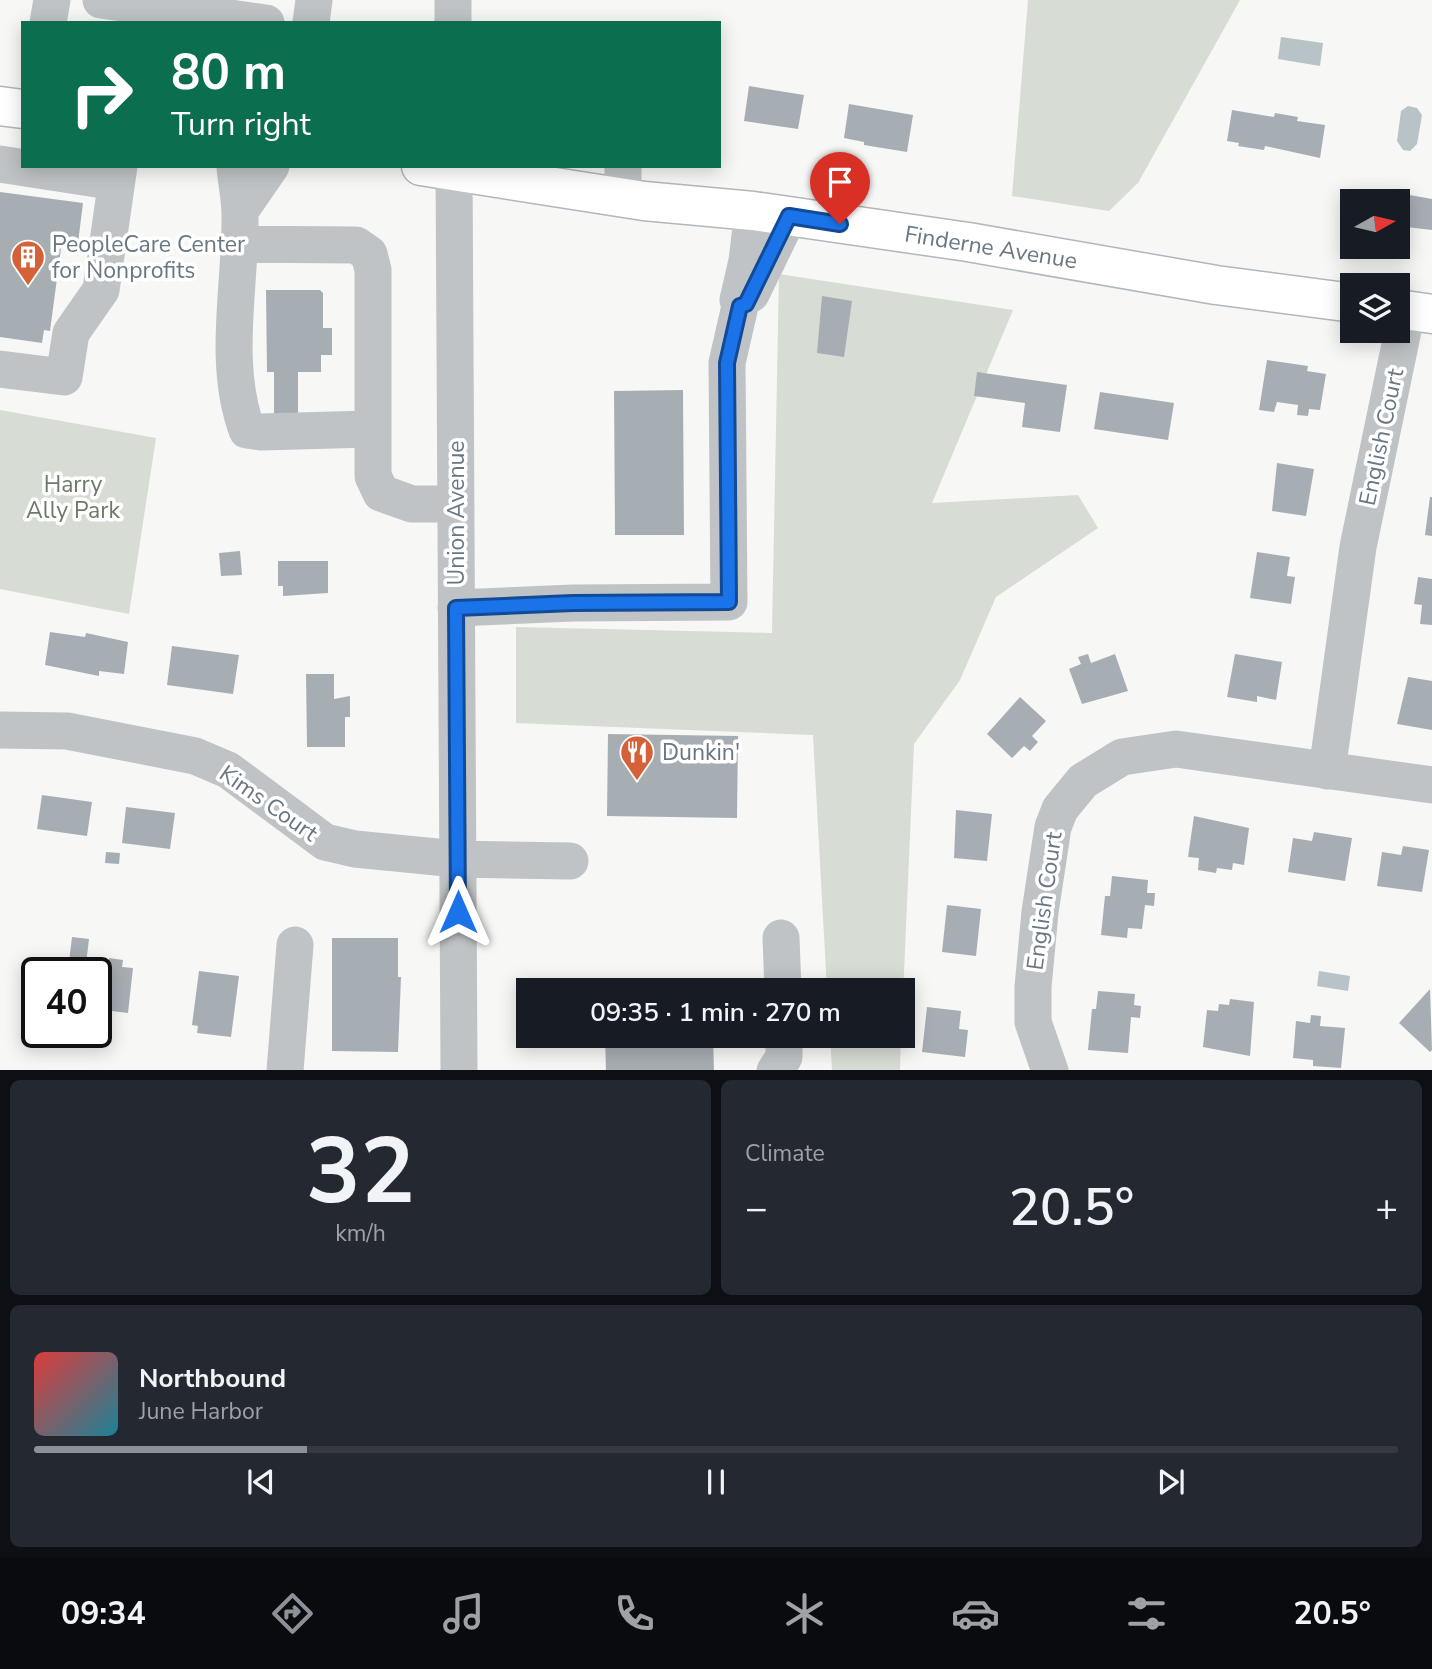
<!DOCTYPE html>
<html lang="en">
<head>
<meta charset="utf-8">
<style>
  body { margin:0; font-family:"Nunito Sans",sans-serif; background:#242831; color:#f1f3f6; height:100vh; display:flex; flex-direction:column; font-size:26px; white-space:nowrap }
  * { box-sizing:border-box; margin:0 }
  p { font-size:23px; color:#9ea1a6 }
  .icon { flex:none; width:38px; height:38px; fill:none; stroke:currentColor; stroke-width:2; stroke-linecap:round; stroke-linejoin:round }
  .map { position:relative; height:1070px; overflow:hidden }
  .panel { display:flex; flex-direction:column; gap:10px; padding:10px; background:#0d0f14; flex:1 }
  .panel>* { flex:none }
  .top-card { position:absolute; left:21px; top:21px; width:700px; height:147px; border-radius:0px; box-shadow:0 4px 18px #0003; background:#0b6e4f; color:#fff; overflow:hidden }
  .needle { width:46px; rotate:82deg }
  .fabs { position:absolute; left:1340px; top:189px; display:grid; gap:14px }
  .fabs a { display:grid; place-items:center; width:70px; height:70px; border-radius:0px; background:#171b24; box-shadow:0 4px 18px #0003; font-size:35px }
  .speed { position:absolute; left:21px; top:957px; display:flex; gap:14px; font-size:35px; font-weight:700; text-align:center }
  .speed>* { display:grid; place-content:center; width:91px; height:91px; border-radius:50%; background:#171b24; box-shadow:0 4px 18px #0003; line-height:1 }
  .speed .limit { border:4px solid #111; border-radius:10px; background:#fff; color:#111 }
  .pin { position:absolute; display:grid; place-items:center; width:60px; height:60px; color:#fff; margin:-72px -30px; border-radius:50% 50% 50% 0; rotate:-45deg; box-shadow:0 0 7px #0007 }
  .pin .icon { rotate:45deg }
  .me { position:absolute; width:77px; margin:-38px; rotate:0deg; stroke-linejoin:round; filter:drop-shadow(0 0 5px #0008) }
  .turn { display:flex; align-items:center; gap:24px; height:147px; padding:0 35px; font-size:32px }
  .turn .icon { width:91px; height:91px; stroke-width:2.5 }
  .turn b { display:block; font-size:49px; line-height:60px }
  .big { font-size:52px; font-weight:600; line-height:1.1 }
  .panel .card { flex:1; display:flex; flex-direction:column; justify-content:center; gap:10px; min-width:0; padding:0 24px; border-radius:10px; background:#242831 }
  .panel .dial { align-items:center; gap:0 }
  .dial b { font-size:91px; line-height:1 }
  .song { display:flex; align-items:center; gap:21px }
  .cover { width:84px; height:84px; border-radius:10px; background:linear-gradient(135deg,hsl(0 70% 55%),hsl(190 70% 35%)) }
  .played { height:7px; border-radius:4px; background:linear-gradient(90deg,#8c9099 20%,#363941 20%) }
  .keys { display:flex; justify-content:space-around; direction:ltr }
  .heat { display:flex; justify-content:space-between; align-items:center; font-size:38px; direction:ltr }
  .panel .tiles { flex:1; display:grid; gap:10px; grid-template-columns:1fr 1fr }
  .card:last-child { grid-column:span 2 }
  .trip { position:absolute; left:516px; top:978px; width:399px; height:70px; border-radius:0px; background:#171b24; box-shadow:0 4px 18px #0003; font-weight:600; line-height:70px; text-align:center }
  .tabs { display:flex; height:112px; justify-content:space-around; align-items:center; background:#090b0e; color:#9ea1a6 }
  .tabs .icon { width:49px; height:49px }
  .tabs .active { color:#8c9099 }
  .tabs b { font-size:32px; color:#f1f3f6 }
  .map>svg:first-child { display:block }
  .green { fill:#d7dcd4 }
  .water { fill:#b8c3c7 }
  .building { fill:#a7aeb3 }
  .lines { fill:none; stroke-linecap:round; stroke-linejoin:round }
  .major-casing { stroke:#b2b7ba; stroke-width:41 }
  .minor { stroke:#bfc3c6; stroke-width:37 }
  .major { stroke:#fff; stroke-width:38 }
  .route-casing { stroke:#114b97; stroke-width:18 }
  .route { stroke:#1a73e8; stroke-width:12 }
  .labels { text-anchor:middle; stroke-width:7; stroke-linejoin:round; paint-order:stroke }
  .poi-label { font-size:23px; fill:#697783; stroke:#fff; text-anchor:start }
  .street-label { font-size:23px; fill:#697783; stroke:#fff }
  .park-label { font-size:23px; fill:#6b7b67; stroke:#fff }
</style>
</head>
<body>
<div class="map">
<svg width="1432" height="1071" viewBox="0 0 1432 1071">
  <rect width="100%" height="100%" fill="#f7f7f5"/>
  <!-- green -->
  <path class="green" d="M1028,0H1240L1138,183L1109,211L1012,196Z
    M779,274L1013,310L932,503L1078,495L1098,528L996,597L960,680L914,744L903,995V990H827L813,735L516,723V627L772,633Z
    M0,410L156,438L129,614L0,589Z
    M830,1036H901L900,1070H832Z"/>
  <!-- water -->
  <path class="water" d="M1281,37L1323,43L1320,66L1278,59Z
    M1408,106L1417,108L1422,115L1417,144L1410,151L1403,150L1397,141L1401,111Z
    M1319,971L1350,976L1348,991L1317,986Z"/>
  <!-- building -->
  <path class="building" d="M749,86L804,95L798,129L744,121Z
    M849,104L913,115L907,152L864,145V142L844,138Z
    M1232,110L1274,117L1275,113L1298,117L1297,121L1325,125L1320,158L1265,146L1264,150L1238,146L1239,143L1227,141Z
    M1376,189L1432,199V230L1398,226V201H1375Z
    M0,192L83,203L78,243L62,241L50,331L44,330L42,343L0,337Z
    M266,290H320L323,293V328H332V355H321V372H298V419H274V372H267Z
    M822,296L852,301L844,357L817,353Z
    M1267,360L1308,366L1307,371L1326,374L1320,410L1309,409L1308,416L1297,415L1298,405L1277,402L1274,412L1259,410Z
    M977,372L1067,385L1060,432L1022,427L1025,403L974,396Z
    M683,390L684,535H615L614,391Z
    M1100,392L1174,403L1168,440L1094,429Z
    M1277,463L1314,469L1306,516L1272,511Z
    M1430,497H1432V536L1425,535Z
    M240,551L242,575L221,576L219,553Z
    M1257,552L1290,557L1287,576L1295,577L1291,604L1250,598Z
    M278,561H328V593L283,596V586H278Z
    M1418,577L1432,579V625L1420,624L1422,605L1414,604Z
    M50,632L85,637L86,633L128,642L124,674L99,671V676L45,665Z
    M172,646L239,655L233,694L167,685Z
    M1088,654L1091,663L1115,654L1128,691L1082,704L1069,669L1081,664L1078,657Z
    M1235,654L1282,662L1276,700L1257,696V702L1227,697Z
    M306,674H334V699L350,696V717H345V747H307Z
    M1408,677L1432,681V730L1397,724Z
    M1020,697L1046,721L1032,736L1038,742L1030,751L1024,746L1012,758L987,734Z
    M608,734L738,736L737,818L607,816Z
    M42,795L92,802L87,836L37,829Z
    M126,807L175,813L170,849L122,843Z
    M956,810L992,814L987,861L954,858Z
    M1194,816L1249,828L1244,865L1233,863L1232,870L1217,868L1216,873L1198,870L1199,858L1188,857Z
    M1314,832L1352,838L1345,881L1288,872L1293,838L1312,841Z
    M1403,846L1429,850L1422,892L1377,886L1382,852L1401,855Z
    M106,852L120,853L119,864L105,863Z
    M1112,876L1148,880L1147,893H1155L1154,906L1145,905L1142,929L1128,928L1127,938L1101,935L1105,896H1110Z
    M947,905L981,909L976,956L942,952Z
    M72,937L89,939L86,964L69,962Z
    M332,938H398V977H401L398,1052L332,1051Z
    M109,958L123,960L122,967L133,968L128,1013L96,1009V964L109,965Z
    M199,971L239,976L231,1037L197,1033L198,1026L192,1025Z
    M710,980L711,990H603L602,984Z
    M1430,989L1432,1050L1430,1052L1399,1023Z
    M1098,991L1135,994L1134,1005L1141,1006L1140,1018L1131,1017L1128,1053L1088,1050L1092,1009H1096Z
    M1230,999L1254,1002L1250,1056L1203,1047L1207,1010L1218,1011L1219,1004L1229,1005Z
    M927,1007L961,1011L959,1029L968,1030L965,1057L922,1052Z
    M1311,1015L1321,1016L1320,1026L1345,1028L1341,1068L1313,1066V1060L1293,1058L1296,1021L1310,1023Z
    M605,1036H713L714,1071H606Z"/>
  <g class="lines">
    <!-- major casing -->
    <g class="major-casing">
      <path id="major" d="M0,106L23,109
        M421,166L644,201L753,211L968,242L1216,285L1353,303
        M1398,309L1432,314"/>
    </g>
    <!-- minor -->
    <path class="minor" d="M101,0L266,23
      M453,0V23
      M48,23L52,0
      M311,23L314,0
      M0,164L116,182
      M235,166C236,182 240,199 240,215C241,285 222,362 247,430L261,432L370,429
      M454,166L459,1071
      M623,198V166
      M240,211L271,166
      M239,244L356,245L369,254L373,270V476L381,493L412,504H456
      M751,294L789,216
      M0,369L64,377L71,333L101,290L119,166
      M456,608L573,603L729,602L727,363L740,306L738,300L747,261L753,211
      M0,730L67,731L195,756L228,770L325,842L355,849L457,859L570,861
      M1327,771L1358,547L1407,311
      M781,938L783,990
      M285,1071L295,945
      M775,1071L784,1057V1036
      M1050,1071L1033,1022V987L1040,912L1053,827L1060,809L1083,781L1122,757L1176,749L1432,785"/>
    <!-- major -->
    <use href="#major" class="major"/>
  </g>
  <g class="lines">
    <!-- route casing -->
    <g class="route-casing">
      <path id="route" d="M458,912L456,608L573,603L729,602L727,363L740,306L746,304L789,216L840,224"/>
    </g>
    <!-- route -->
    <use href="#route" class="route"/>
  </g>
  <!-- icons -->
  <defs>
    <g id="building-pin" transform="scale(1.75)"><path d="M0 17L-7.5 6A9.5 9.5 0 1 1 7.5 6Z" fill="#d46138" stroke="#fff"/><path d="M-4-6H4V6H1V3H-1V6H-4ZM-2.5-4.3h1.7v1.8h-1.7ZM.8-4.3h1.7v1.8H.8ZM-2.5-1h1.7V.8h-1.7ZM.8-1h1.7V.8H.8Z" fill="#fff"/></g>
    <g id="restaurant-pin" transform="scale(1.75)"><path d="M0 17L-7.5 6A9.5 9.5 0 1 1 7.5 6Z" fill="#d46138" stroke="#fff"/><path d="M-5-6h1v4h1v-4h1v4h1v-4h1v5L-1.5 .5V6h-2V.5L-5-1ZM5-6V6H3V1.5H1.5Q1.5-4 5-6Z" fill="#fff"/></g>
  </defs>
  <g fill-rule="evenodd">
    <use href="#building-pin" x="28" y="257"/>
    <use href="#restaurant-pin" x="637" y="752"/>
  </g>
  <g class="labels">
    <!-- poi labels -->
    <g class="poi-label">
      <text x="52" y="252">PeopleCare Center<tspan x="52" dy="26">for Nonprofits</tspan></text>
      <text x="662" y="760">Dunkin'</text>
    </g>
    <!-- street labels -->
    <g class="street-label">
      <text transform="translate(991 247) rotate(9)" y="8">Finderne Avenue</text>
      <text transform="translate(1381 437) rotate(-78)" y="8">English Court</text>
      <text transform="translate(456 513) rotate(-90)" y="8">Union Avenue</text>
      <text transform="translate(269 803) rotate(35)" y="8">Kims Court</text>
      <text transform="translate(1044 901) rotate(-82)" y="8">English Court</text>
    </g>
    <!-- park labels -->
    <g class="park-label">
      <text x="73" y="492">Harry<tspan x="73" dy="26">Ally Park</tspan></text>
    </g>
  </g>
</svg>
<div class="fabs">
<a><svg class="needle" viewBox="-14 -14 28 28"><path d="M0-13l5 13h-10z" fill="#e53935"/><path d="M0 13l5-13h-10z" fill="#9ea1a6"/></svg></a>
<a><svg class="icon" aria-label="layers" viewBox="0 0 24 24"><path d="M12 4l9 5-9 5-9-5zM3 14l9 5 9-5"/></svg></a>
</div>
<div class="speed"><div class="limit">40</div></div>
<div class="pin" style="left:840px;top:224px;background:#d93025"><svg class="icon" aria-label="arrive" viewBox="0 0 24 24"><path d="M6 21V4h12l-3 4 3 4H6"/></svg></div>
<svg class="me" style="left:458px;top:912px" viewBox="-20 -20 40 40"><path d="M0-17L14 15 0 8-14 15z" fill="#1a73e8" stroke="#fff" stroke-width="4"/></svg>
<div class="trip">09:35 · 1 min · 270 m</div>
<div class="top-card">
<div class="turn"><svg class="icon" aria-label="right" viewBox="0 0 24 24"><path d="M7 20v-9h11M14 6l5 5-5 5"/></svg><div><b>80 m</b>Turn right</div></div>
</div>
</div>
<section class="panel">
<div class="tiles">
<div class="card dial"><b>32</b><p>km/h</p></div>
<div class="card"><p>Climate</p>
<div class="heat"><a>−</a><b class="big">20.5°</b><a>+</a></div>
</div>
<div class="card">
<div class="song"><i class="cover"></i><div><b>Northbound</b><p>June Harbor</p></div></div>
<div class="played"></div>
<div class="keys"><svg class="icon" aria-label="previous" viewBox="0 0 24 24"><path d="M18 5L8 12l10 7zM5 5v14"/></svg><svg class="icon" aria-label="pause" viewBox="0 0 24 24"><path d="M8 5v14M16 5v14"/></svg><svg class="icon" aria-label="next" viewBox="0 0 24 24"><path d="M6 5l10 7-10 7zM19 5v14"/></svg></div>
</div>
</div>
</section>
<nav class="tabs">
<b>09:34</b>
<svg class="icon active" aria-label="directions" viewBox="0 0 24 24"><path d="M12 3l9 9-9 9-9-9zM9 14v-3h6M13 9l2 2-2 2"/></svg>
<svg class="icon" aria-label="music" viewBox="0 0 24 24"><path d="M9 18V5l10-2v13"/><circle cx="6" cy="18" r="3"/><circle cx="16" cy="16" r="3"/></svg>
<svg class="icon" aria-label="phone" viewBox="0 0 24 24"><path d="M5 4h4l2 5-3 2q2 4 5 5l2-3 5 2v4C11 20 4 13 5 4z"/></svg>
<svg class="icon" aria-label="climate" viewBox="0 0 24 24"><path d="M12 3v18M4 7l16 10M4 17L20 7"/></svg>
<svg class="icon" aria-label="car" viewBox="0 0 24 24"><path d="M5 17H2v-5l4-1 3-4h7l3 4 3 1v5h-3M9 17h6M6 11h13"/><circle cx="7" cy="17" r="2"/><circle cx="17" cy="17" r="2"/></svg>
<svg class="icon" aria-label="filters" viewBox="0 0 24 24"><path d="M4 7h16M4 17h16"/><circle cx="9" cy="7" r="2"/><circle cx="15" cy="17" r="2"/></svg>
<b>20.5°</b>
</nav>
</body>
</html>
